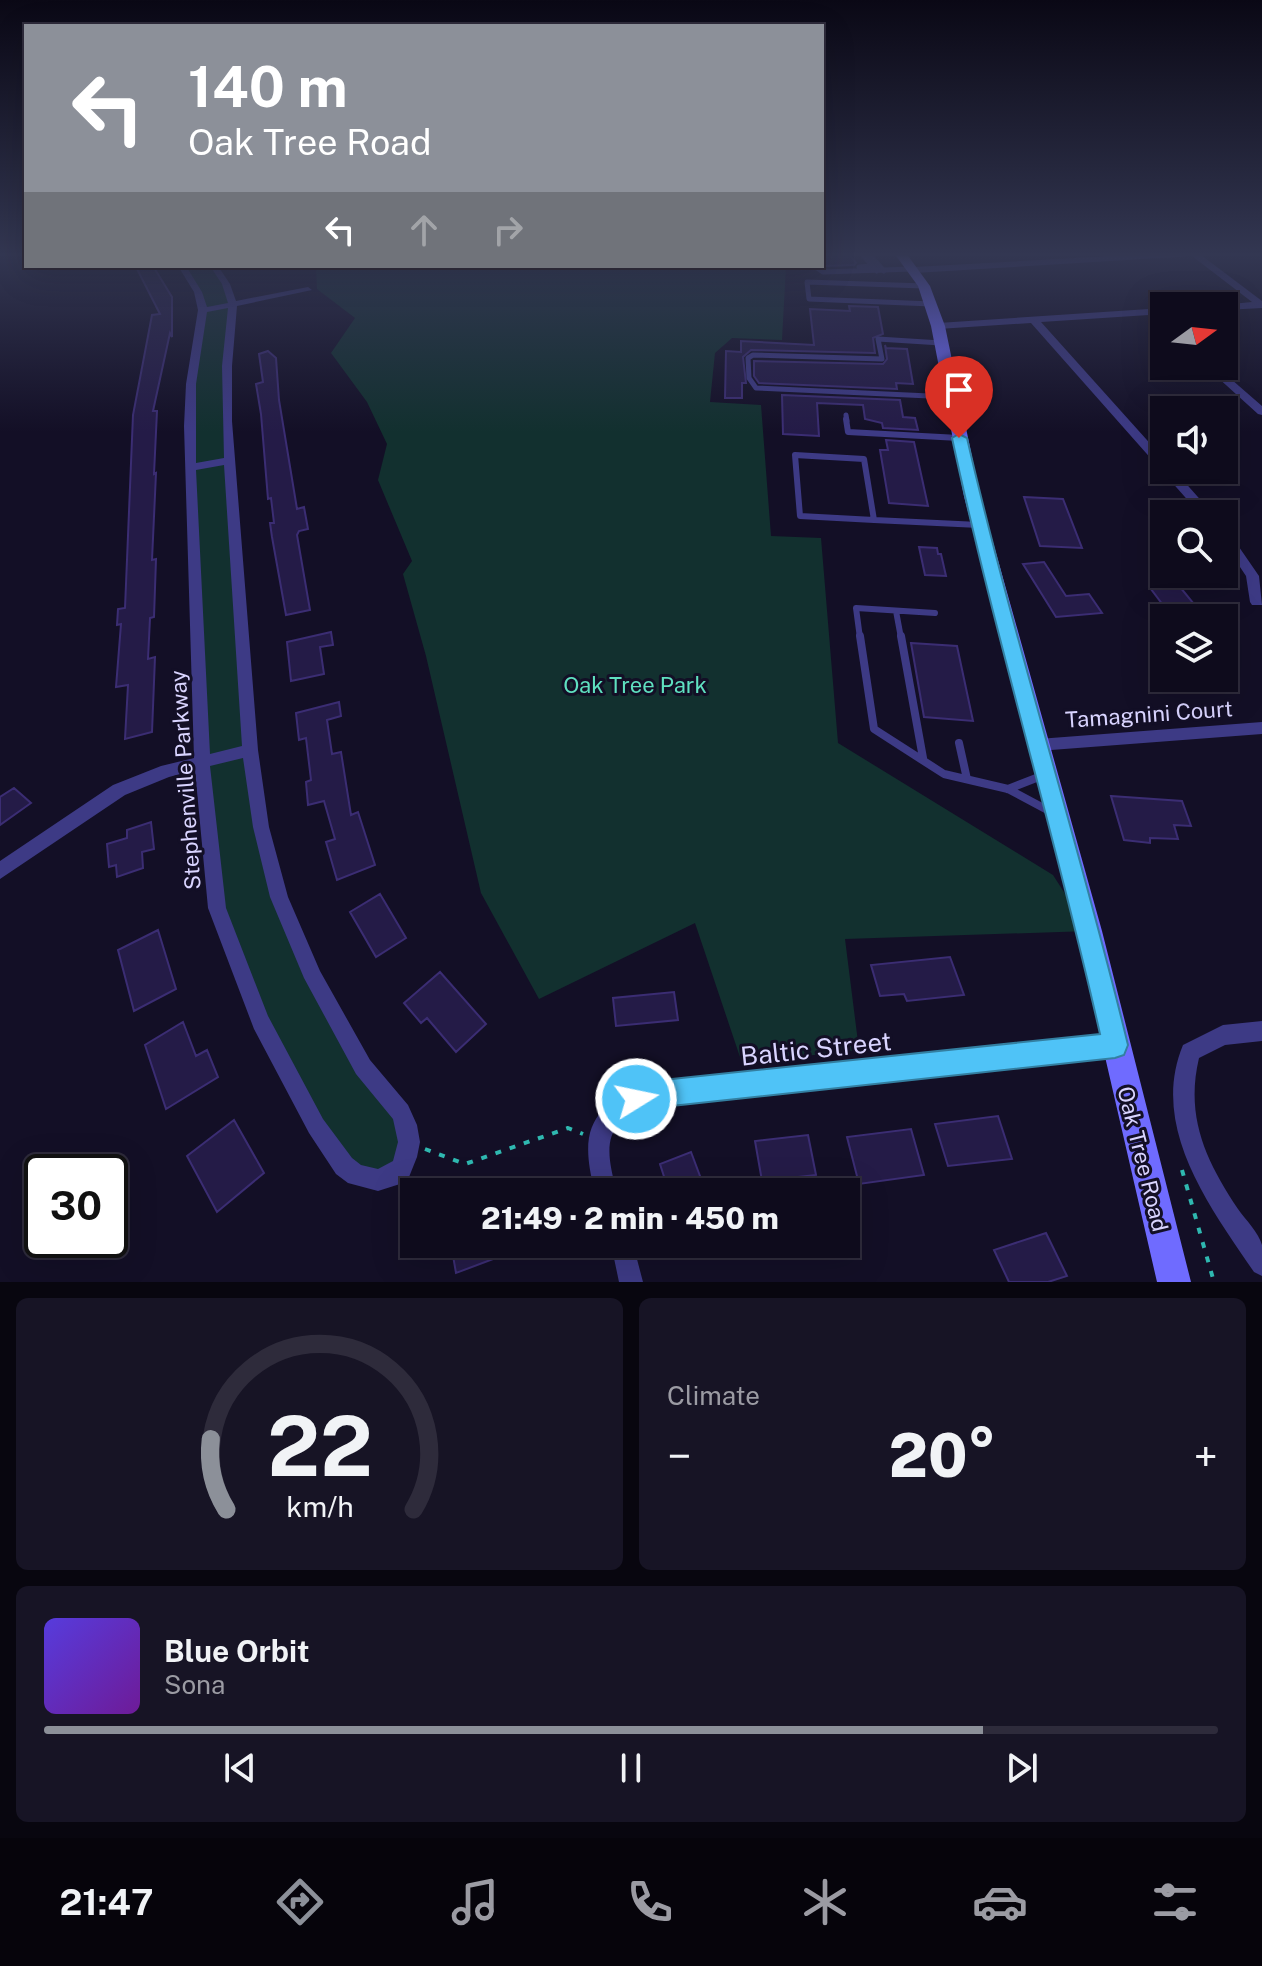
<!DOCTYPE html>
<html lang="en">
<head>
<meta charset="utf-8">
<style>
  body { margin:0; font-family:"Public Sans",sans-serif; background:#171425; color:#f1f3f6; height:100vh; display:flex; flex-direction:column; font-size:30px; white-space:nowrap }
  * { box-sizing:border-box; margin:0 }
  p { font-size:26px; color:#9b9ba3 }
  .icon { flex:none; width:44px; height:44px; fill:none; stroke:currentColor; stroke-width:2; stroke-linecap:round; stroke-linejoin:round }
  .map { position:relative; height:1282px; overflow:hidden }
  .panel { display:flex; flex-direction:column; gap:16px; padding:16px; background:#08060f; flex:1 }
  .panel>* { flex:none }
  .guide { position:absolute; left:24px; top:24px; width:800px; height:244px; border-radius:0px; box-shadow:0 8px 32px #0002,0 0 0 2px #2e2b3b; background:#8c9099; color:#fff; overflow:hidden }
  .needle { width:52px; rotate:75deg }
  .fabs { position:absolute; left:1150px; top:292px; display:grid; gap:16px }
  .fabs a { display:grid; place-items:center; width:88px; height:88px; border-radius:0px; background:#0e0b1c; box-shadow:0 8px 32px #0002,0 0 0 2px #2e2b3b; font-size:40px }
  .speed { position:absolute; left:24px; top:1154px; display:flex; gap:16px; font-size:40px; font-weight:700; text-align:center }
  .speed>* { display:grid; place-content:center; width:104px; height:104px; border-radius:50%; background:#0e0b1c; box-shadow:0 8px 32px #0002,0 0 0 2px #2e2b3b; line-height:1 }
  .speed .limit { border:4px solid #111; border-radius:12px; background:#fff; color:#111 }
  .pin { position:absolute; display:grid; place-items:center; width:68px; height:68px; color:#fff; margin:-82px -34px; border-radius:50% 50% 50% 0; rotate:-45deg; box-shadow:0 0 8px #0007 }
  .pin .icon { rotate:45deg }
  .me { position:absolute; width:88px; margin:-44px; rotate:80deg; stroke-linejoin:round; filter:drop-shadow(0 0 6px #0008) }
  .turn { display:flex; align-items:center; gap:28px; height:168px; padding:0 32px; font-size:36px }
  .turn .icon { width:104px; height:104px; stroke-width:2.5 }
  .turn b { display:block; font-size:56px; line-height:68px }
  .lanes { display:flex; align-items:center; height:76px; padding:0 32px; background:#0003; justify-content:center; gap:40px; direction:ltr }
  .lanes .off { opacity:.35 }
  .big { font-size:60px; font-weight:800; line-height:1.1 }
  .panel .card { flex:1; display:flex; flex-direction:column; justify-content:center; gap:12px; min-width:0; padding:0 28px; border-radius:12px; background:#171425 }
  .panel .dial { align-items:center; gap:0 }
  .dial svg { height:208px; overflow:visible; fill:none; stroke:#2e2b3b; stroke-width:7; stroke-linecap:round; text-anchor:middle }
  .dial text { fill:#f1f3f6; stroke:none }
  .song { display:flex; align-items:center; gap:24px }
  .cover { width:96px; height:96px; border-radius:12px; background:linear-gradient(135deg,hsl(250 70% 55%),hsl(280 70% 35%)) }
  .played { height:8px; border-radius:4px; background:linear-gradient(90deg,#8c9099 80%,#2e2b3b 80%) }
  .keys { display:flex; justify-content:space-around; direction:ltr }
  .heat { display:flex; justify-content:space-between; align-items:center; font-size:44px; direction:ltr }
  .panel .tiles { flex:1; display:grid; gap:16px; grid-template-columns:1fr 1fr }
  .card:last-child { grid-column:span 2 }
  .trip { position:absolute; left:400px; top:1178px; width:460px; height:80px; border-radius:0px; background:#0e0b1c; box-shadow:0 8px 32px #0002,0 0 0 2px #2e2b3b; font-weight:800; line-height:80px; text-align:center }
  .dock { display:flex; height:128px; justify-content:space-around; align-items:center; background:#06040b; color:#9b9ba3 }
  .dock .icon { width:56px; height:56px }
  .dock .on { color:#8c9099 }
  .dock b { font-size:36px; color:#f1f3f6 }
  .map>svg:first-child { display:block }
  .green { fill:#12302f }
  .building { fill:#241b47; stroke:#3b2d73; stroke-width:2 }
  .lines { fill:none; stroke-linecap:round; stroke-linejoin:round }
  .path { stroke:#2fb8b0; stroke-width:4; stroke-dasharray:6 9; stroke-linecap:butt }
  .service-far2 { stroke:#3d3a85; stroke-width:5 }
  .service-far1 { stroke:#3d3a85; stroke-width:6 }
  .service { stroke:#3d3a85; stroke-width:8 }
  .minor { fill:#3d3a85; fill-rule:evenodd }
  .secondary { fill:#6f6bff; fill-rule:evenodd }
  .route { fill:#4fc3f7; stroke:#337fa1; stroke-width:2 }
  .labels { text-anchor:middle; stroke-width:6; stroke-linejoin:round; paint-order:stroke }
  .park-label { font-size:22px; fill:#5fe0c0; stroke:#130f26 }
  .street-label { font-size:22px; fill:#d9d4ff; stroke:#130f26 }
  .near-street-label { font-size:26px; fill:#d9d4ff; stroke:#130f26 }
</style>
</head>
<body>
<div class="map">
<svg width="1262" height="1282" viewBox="0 0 1262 1282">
  <rect width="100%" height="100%" fill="#130f26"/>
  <!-- green -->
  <path class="green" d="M182,266H214L231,295L227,366L261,827L313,978L401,1112L406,1157L366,1179L316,1126L217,908L189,426L203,310Z
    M316,266H786L782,340L732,338L715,353L710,402L761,405L771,536L821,538L838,743L1053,875L1089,931L845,939L859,1050L742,1063L695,923L539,999L481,893L426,656L403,574L412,561L378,480L387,444L367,402L331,353L355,318L317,289Z"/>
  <!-- building -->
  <path class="building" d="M822,253H848L856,263L854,265L825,266Z
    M149,266H153L172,297V337L170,333L153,411H157L154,474L156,473L152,560L156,559L154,617L150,618L148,659L155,657L152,732L125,739L128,685L116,687L121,624L117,625L118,609L125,608L133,415L152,315L160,314L137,269Z
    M849,306L878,307L883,334L873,338L875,353L751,350L743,357L746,383H742V398H725L726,351L741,352V341L814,345L810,309L850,311Z
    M885,345L886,348L907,349L913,384L896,383L897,389L759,383L754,376V361L883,364L887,359Z
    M268,351L276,358L279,400L297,509L304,507L308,529L299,531L297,535L310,610L286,615L272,537L270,523H274L271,498L268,499L261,414L256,384L263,382L259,354Z
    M782,395L900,400L903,417L915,418L918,430L883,428L882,423L865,419L863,405L817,403L819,436L783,434Z
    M886,440L914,442L928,506L889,503L880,450H888Z
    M1024,497L1063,499L1082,548L1040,546Z
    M919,547L937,548L938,554H941L946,576L925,575Z
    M1044,562L1066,596L1089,594L1102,613L1056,617L1023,564Z
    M1180,587L1194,604L1189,605L1198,615L1172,617L1151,589Z
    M331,632L333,645L320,647L324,674L291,681L287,642Z
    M911,643L957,646L973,721L924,717Z
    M339,702L341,716L327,720L332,754L341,752L351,815L358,812L375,865L337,880L326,842L335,839L324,801L308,805L306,782L311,780L306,738L299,740L296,713Z
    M14,788L31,803L0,825V797Z
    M1111,796L1182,801L1191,826L1174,825L1178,839L1150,838V843L1124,840Z
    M151,822L154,849L142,852L143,868L117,877L116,865L109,867L107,844L127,838V830Z
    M380,894L406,938L376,957L350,912Z
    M158,930L176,989L134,1011L118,950Z
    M950,957L964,995L907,1001L904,994L880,996L871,965Z
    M440,972L486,1024L456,1052L427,1018L421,1023L404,1003Z
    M674,992L678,1020L616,1026L613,998Z
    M183,1022L196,1056L207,1050L218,1077L166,1109L145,1045Z
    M998,1116L1012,1159L948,1166L935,1124Z
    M234,1120L264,1173L217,1212L187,1156Z
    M911,1129L924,1175L859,1184L847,1137Z
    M808,1135L816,1175L762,1181L755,1141Z
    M691,1152L706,1192H669L660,1164Z
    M1046,1233L1067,1276L1048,1282H1009L994,1250Z
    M451,1244H530V1245L456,1273Z"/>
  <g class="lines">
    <!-- path -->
    <path class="path" d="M425,1149L465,1164L568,1128L583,1134
      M1182,1170L1214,1282"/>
    <!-- service-far2 -->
    <path class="service-far2" d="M861,253L877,271
      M868,253L884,271
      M814,266L823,272L912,269
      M859,267L872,266
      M924,286L807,282L809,299L932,304
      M941,343L878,339L882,359L753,355L748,358L749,378L756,388L951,397
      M846,415L847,421"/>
    <!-- service-far1 -->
    <path class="service-far1" d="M846,419L848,432L959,438
      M795,455L864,459L874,520L800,516Z
      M874,520L979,525
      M896,611L901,638
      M860,638L856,608L935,613"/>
    <!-- service -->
    <path class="service" d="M860,636L874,729L944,774L1008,789L1053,813
      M901,636L923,758
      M959,743L967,779
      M1008,789L1044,775"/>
    <!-- minor -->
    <path class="minor" d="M1164,253H1203L1201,255L1262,301V308L1224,310V306L1221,305L1252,302L1192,256L914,273L910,270L914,267Z
      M178,266H186L202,292L207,307L228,303L222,284L210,266H218L230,284L236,301L308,287L312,290L237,306L232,366V421L258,750L269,827L288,897L320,971L370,1060L408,1105L417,1125L420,1142L417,1157L409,1177L400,1184L378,1191L348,1183L336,1174L309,1133L254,1029L208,908L195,770L169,777L125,795L0,879V861L113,785L161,766L194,758L184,426L186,384L198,310L194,292ZM228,308L222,366L224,458L196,463V384L207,312ZM224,465L242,746L210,754L196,470ZM243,758L253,827L270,897L304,978L356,1074L393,1119L398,1142L393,1161L378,1169L361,1165L352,1158L323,1119L268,1016L226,908L210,766Z
      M1164,308V314L1041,322L1164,459V470H1174L1213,514H1200L1031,323L938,329L933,326L938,323Z
      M1205,366H1216L1262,406V415L1258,414Z
      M1224,530L1228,531L1259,576L1262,605H1252L1250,602L1246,576L1224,543Z
      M1262,722V734L1038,751L1033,749L1030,745L1033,741L1038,739Z
      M1262,1021V1041L1225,1045L1199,1058C1185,1117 1206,1161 1238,1209C1245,1219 1259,1233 1262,1245C1262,1253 1262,1267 1262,1276L1254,1272C1210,1207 1149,1127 1183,1045L1223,1025Z
      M1115,1035L1122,1038L1125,1045L1122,1052L1115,1055L653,1104C603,1121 604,1146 617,1192H595C578,1129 591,1104 653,1084Z
      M611,1244H633L643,1282H619Z"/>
    <!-- secondary -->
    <path class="secondary" d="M894,253H906L930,286L945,326L980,496L1102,931L1191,1282H1157L1076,931L964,496L931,326L918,286Z"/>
  </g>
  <!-- sky -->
  <linearGradient id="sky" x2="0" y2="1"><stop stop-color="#0a0815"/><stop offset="0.59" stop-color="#333752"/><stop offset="1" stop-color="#333752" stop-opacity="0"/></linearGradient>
  <rect width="1262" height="432" fill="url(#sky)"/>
  <!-- route -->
  <path class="route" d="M959,434L967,438C1014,642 1079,842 1128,1045L1124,1055L1115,1058L653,1108L636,1112L626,1108L623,1099L626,1089L653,1081L1100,1034C1055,834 995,638 952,438Z"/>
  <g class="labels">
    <!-- park labels -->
    <g class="park-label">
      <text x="635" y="693">Oak Tree Park</text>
    </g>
    <!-- street labels -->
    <g class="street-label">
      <text transform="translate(1149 714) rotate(-4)" y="8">Tamagnini Court</text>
      <text transform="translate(185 780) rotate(-94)" y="8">Stephenville Parkway</text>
      <text transform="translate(1143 1159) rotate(76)" y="8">Oak Tree Road</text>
    </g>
    <!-- near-street labels -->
    <g class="near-street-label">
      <text transform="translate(816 1049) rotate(-6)" y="9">Baltic Street</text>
    </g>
  </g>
</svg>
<div class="fabs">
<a><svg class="needle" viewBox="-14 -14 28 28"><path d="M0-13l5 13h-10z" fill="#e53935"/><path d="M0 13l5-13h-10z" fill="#9b9ba3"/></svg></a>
<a><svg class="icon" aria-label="sound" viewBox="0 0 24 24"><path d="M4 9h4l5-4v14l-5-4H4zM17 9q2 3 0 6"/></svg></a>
<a><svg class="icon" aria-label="search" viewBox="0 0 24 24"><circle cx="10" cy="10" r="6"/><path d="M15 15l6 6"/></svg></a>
<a><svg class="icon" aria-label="layers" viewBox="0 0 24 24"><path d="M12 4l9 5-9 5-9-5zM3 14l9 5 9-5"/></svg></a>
</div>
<div class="speed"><div class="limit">30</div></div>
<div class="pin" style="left:959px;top:438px;background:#d93025"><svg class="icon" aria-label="arrive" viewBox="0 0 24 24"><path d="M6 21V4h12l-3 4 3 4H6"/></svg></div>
<svg class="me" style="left:636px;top:1099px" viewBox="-20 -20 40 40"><circle r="17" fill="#4fc3f7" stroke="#fff" stroke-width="3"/><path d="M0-11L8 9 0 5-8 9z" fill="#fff"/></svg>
<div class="trip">21:49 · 2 min · 450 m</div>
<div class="guide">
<div class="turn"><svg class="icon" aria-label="left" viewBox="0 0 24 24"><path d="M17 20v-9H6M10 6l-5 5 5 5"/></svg><div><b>140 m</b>Oak Tree Road</div></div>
<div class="lanes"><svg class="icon" aria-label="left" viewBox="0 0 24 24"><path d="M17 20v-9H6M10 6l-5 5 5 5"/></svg><svg class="icon off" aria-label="ahead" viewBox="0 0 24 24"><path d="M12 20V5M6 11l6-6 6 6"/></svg><svg class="icon off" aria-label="right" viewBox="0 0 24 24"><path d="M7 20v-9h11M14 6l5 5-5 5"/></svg></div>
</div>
</div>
<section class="panel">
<div class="tiles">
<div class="card dial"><svg viewBox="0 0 100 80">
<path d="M14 69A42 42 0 1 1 86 69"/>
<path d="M14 69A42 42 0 0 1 8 42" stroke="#8c9099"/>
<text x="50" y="56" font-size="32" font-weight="700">22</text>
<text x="50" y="72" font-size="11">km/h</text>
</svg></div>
<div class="card"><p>Climate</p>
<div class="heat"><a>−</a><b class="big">20°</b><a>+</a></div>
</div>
<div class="card">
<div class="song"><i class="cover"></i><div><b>Blue Orbit</b><p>Sona</p></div></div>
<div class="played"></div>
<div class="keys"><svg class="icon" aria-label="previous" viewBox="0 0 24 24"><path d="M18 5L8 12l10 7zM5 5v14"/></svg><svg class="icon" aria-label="pause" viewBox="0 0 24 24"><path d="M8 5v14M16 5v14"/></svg><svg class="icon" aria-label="next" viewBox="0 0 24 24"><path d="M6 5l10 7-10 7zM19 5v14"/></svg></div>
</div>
</div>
</section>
<nav class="dock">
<b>21:47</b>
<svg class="icon on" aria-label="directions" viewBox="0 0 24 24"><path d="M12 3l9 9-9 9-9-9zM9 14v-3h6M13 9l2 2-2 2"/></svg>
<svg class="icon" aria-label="music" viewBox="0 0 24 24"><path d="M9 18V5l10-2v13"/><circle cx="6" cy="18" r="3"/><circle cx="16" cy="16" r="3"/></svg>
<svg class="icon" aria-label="phone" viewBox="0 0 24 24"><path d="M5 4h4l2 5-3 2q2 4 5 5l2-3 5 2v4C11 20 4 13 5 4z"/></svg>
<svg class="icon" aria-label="climate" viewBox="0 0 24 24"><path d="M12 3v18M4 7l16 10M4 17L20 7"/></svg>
<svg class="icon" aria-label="car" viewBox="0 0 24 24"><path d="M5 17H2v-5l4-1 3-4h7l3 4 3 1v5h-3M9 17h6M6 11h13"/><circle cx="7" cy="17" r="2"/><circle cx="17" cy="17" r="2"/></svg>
<svg class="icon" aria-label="filters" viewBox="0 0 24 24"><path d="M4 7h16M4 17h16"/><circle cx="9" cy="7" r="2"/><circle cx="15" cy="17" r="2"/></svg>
</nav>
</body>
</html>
